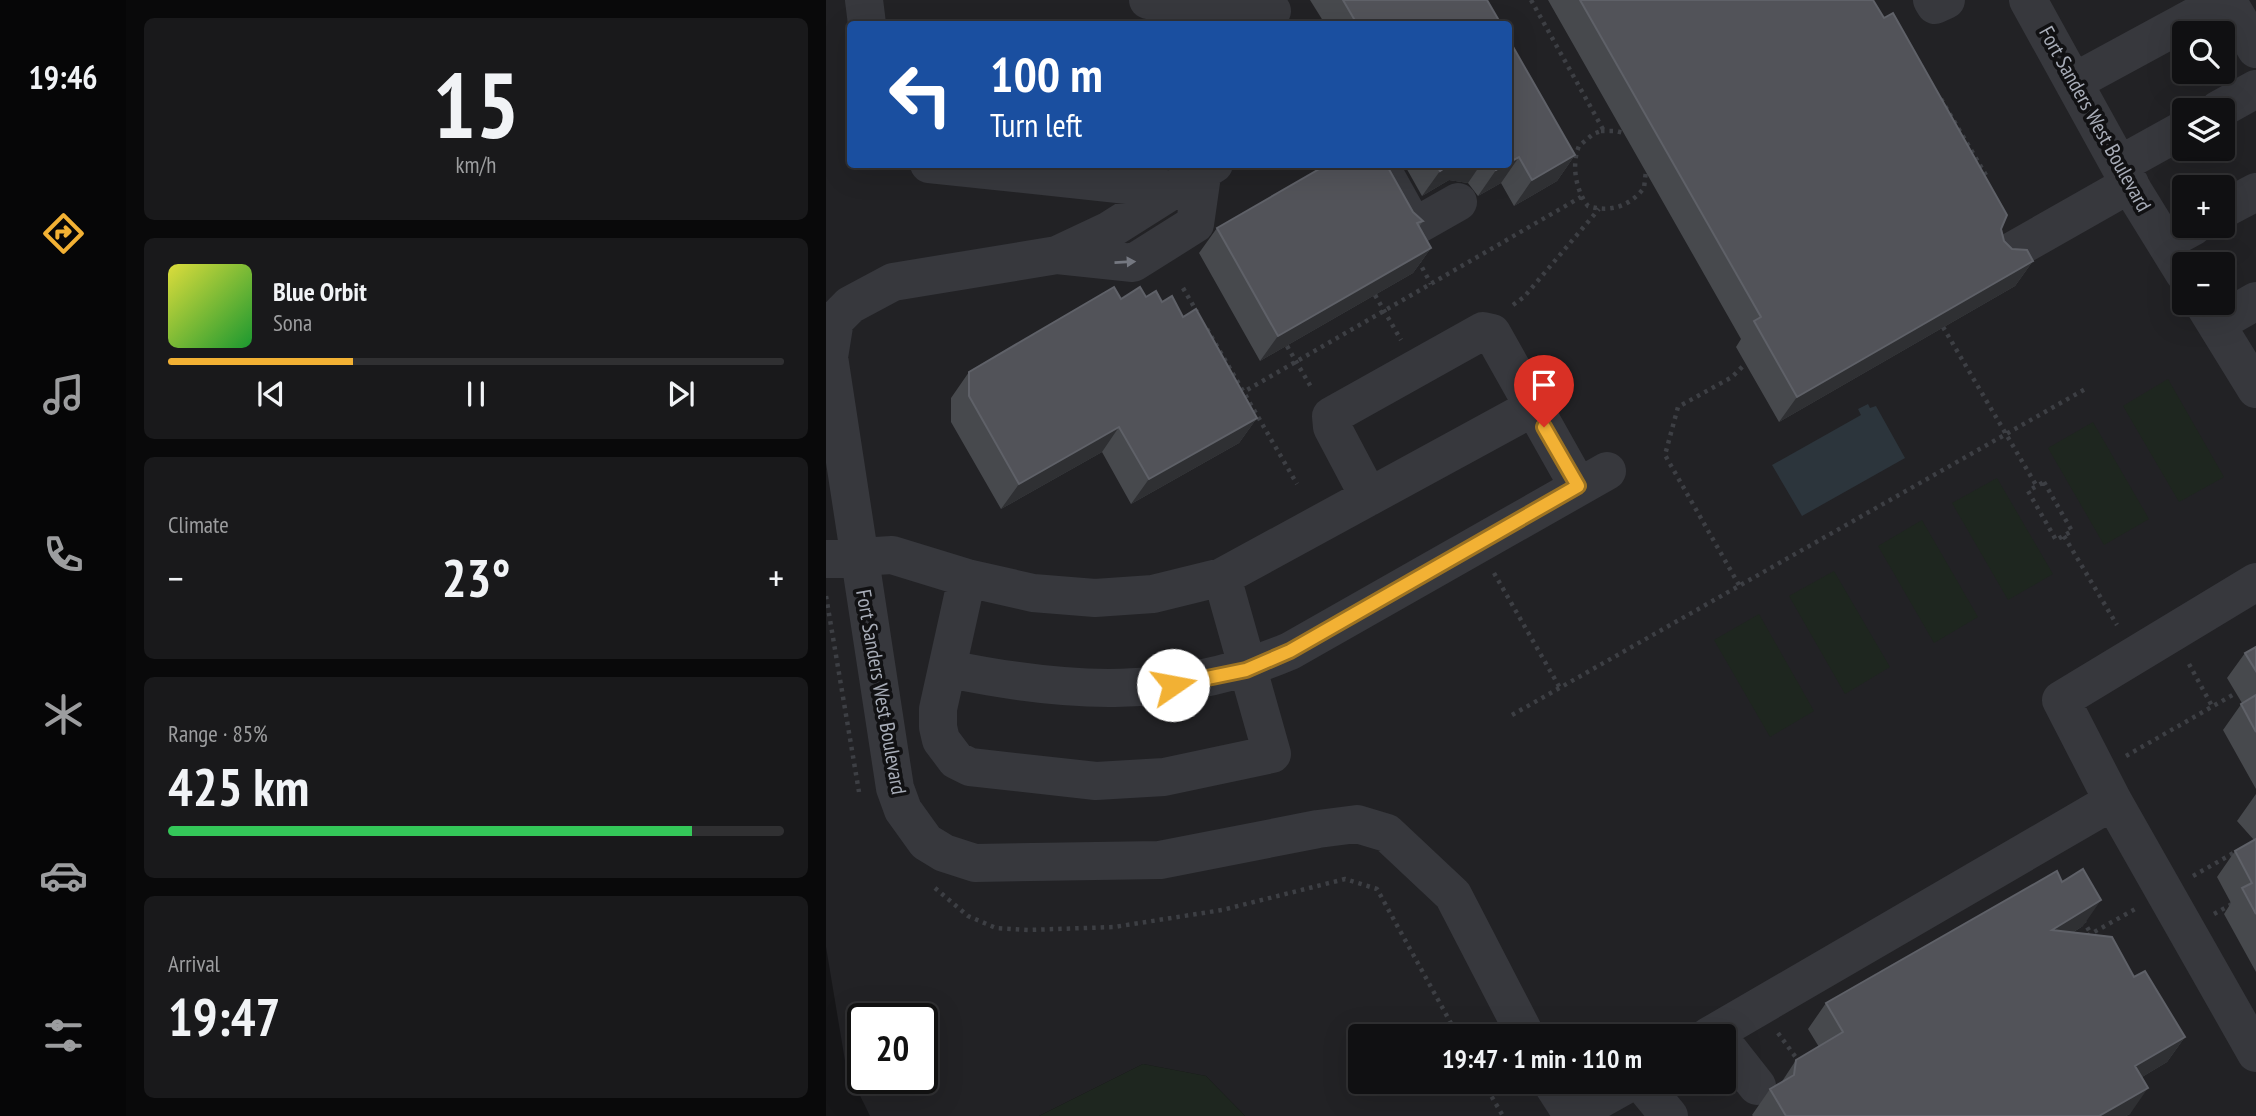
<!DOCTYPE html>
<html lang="en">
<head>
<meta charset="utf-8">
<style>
  body { margin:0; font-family:"PT Sans Narrow",sans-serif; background:#19191b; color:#f1f3f6; height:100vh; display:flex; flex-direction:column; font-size:26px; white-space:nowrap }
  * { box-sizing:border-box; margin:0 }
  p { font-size:23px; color:#9c9d9f }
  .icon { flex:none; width:38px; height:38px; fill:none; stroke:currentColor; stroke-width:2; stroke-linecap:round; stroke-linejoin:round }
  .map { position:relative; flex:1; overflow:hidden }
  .details { display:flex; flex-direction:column; gap:18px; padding:18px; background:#09090a; width:700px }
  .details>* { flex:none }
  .guide { position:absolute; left:21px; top:21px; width:665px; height:147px; border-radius:7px; box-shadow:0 7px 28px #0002,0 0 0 2px #303032; background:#1a4fa0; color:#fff; overflow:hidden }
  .buttons { position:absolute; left:1346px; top:21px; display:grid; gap:14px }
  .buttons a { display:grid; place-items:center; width:63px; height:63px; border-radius:7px; background:#101012; box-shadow:0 7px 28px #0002,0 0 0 2px #303032; font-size:35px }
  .speed { position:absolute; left:21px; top:1003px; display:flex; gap:14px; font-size:35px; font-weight:700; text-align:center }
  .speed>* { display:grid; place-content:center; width:91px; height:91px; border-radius:50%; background:#101012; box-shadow:0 7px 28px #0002,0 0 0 2px #303032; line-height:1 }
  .speed .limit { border:4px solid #111; border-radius:10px; background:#fff; color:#111 }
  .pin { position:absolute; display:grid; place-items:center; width:60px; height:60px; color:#fff; margin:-72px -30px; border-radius:50% 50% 50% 0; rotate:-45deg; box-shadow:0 0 7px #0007 }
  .pin .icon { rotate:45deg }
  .me { position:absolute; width:77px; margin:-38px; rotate:78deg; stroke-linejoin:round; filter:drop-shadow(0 0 5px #0008) }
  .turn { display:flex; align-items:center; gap:24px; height:147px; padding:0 28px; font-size:32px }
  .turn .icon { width:91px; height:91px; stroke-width:2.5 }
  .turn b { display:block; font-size:49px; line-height:60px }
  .big { font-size:52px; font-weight:800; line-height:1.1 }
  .details .tile { flex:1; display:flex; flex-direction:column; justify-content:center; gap:10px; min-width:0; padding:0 24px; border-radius:10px; background:#19191b }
  .details .dial { align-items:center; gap:0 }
  .dial b { font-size:91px; line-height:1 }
  .song { display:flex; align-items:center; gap:21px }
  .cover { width:84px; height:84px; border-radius:10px; background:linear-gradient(135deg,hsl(60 70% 55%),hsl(130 70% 35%)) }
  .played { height:7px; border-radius:4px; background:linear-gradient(90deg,#f2b134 30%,#303032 30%) }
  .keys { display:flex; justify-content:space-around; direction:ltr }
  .heat { display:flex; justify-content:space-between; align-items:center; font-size:38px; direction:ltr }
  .charge { height:10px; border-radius:5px; background:linear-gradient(90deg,#34c759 85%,#303032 0) }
  .trip { position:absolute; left:522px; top:1024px; width:388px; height:70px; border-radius:7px; background:#101012; box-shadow:0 7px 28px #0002,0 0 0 2px #303032; font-weight:800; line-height:70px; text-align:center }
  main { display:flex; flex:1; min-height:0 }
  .dock { display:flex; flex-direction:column; width:126px; justify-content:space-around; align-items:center; background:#060607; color:#9c9d9f }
  .dock .icon { width:49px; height:49px }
  .dock .active { color:#f2b134 }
  .dock b { font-size:32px; color:#f1f3f6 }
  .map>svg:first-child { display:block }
  .built { fill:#222225; fill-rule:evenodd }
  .green { fill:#1e261f }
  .water { fill:#2c353c }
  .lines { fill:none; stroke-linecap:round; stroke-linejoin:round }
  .path { stroke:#3d3f44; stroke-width:4.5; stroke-dasharray:3.5 5; stroke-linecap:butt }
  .minor { stroke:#37383d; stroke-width:38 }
  .wall { fill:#47494d }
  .shaded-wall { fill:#2f3033 }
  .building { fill:#525359; stroke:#5f6168; stroke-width:2 }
  .oneway { fill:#757881 }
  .route-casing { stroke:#9d7322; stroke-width:18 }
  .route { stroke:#f2b134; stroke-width:12 }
  .labels { text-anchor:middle; stroke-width:7; stroke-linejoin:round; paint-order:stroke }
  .street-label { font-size:21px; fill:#a8adb8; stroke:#111113 }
</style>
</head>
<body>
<main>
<nav class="dock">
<b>19:46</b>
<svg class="icon active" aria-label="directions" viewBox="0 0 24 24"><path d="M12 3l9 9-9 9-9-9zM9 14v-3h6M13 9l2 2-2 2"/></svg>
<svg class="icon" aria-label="music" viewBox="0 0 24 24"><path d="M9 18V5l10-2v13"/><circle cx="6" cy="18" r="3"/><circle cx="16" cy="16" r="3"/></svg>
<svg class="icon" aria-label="phone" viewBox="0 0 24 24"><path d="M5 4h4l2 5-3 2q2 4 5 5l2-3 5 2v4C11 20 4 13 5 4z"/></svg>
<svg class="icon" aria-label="climate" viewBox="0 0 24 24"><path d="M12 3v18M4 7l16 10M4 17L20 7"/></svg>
<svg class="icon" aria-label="car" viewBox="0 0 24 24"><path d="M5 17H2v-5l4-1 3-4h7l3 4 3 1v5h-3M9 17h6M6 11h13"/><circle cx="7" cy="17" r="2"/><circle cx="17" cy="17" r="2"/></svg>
<svg class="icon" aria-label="filters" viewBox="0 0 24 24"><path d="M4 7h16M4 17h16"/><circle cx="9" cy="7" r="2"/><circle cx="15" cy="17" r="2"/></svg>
</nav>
<section class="details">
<div class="tile dial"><b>15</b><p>km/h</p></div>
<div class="tile">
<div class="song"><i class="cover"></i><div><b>Blue Orbit</b><p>Sona</p></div></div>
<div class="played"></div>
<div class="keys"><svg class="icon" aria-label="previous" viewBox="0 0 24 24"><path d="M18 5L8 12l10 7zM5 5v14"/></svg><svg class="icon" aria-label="pause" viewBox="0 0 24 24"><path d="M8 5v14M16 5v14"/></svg><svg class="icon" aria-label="next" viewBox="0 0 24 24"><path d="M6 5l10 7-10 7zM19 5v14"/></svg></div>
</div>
<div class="tile"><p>Climate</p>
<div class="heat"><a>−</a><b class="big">23°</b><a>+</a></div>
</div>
<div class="tile"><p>Range · 85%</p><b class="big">425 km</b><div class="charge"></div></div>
<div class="tile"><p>Arrival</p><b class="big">19:47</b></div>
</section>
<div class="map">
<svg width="1430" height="1116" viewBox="0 0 1430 1116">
  <rect width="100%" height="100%" fill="#161618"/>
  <!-- built -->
  <path class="built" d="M0,0H1430V1116H419L380,1076L317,1064L213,1116H44L20,1067L0,947ZM24,24H682V164H24ZM1358,33H1396V72H1358ZM1358,110H1396V149H1358ZM1358,187H1396V226H1358ZM1358,264H1396V303H1358ZM37,1018H96V1078H37ZM534,1036H898V1082H534Z"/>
  <!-- green -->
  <path class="green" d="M1342,379L1398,477L1353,502L1297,406Z
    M1267,422L1323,519L1278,545L1222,448Z
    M1171,478L1227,574L1182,600L1126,503Z
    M1096,520L1152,617L1108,643L1052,546Z
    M1008,571L1064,667L1019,694L963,596Z
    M933,614L988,711L944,737L888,640Z
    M317,1064L380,1076L419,1116H213Z"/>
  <!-- water -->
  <path class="water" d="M1042,404L1044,408L1050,406L1079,458L976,516L946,465L1035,415L1032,409Z"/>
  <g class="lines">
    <!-- path -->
    <path class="path" d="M705,0L778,131
      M1115,99L1161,177L1156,180
      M775,131H790L812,137L821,162L818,188C804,206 784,213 762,206C750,191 745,165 753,146L767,134Z
      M592,260L605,284
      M357,288L371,312
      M549,295L575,340
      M687,305L698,297L773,209
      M1117,327L1210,485
      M381,329L471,484
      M461,346L485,387
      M414,394L755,197
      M1218,482L1246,531L1230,540L1202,491Z
      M1238,536L1291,625
      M668,573L734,688
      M913,585L839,455L852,407L906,377L919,364
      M0,596L33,792
      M1363,664L1386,706
      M686,715L1261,388
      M1300,756L1410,693
      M1367,876L1411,851
      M109,888L142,916L170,928L202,930L288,927L396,910L519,879L551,889L632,1036
      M1388,914L1406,904
      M1257,920L1265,934
      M1261,936L1311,908
      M952,1033L974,1063
      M657,1082L677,1116"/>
    <!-- minor -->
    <path class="minor" d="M38,0L41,24
      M322,0L446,11
      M1106,0L1109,5L1120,0
      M1202,0L1308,192L1358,273
      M1401,0L1430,49
      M1248,82L1399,0
      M1392,110L1430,89
      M103,164L348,190
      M388,164L282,231L231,255L67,282L24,305L9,320L3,357L69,788L77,810L100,842L118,853L149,863L334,860L492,829L531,824L561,833L627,895L700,1036
      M553,164L588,227L632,202
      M1293,165L1358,129
      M1396,210L1430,192
      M1339,242L1368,226
      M231,255L307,263L369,224L376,175
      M1179,255L1304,184
      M1377,303L1430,389
      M1390,324L1430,301
      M543,497L506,427L505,416L657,331L666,333L752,486
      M0,559L66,555L141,578L207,593L269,598L327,594L396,577L706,408
      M141,578L112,709V727L115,740L130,760L144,767L270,781L338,777L446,754L396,577
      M1430,582L1235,700L1287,801L1430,1053
      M123,669C244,694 348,700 464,651L781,471
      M883,1036L1287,801
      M898,1044L931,1086
      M725,1082L747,1116
      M815,1082L843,1116
      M746,1115L805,1082"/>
  </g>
  <!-- wall -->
  <path class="wall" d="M484,0H661L675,24H499Z
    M722,0H1047L1175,229L1178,241L1186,249L1207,261L1189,286L953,422L910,347L915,339Z
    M682,38L749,155L731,181L688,206L675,183L652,196L642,183L623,180L596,196L578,164H682Z
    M587,212L597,221L593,227L605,248L587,273L434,361L373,253L391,228Z
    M320,297L336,302L431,418L413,443L305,504L276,452L175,509L125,422V398L143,372L295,299Z
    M1430,647V789L1397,730L1416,703L1401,678L1419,653Z
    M1430,794V972L1398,914L1405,903L1391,877L1409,851L1428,840L1411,821Z
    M1257,926L1246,933L1308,977L1359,1037L1341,1062L1316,1077L1304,1114L1300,1116H927L926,1115L944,1089L955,1083L970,1060L993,1047L982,1029L1000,1003Z"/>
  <!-- shaded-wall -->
  <path class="shaded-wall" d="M749,155L731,181L688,206L706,180Z
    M693,157L675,183L652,196L670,170L680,164H682V163Z
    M624,164H655L642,183L623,180L596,196L614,171Z
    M605,248L587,273L434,361L452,336Z
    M1207,261L1189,286L953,422L971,397Z
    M431,418L413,443L305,504L323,479Z
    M293,427L276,452L175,509L193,484Z
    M1275,900L1257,926L1208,956L1226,930Z
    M1359,1037L1341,1062L1291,1092L1309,1066Z
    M1322,1088L1304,1114L1300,1116H1273Z"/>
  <!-- building -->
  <path class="building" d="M517,0H661L675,24H531Z
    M754,0H1047L1058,18L1067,13L1181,215L1175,229L1178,241L1186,249L1201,250L1207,261L971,397L928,321L935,317Z
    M682,38L749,155L706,180L693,157L682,163Z
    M502,164H560L587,212L597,221L591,223L605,248L452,336L391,228Z
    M610,164H624L614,171Z
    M666,164H680L670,170Z
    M288,287L295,299L314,287L320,297L330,291L336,302L346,296L357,317L370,309L431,418L323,479L293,427L193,484L143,396V372Z
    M1430,647V671L1419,653Z
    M1430,695V732L1415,704Z
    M1430,839V914L1416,888L1426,883L1409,851Z
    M1257,869L1275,900L1226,930L1286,937L1308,977L1319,971L1359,1037L1309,1066L1322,1088L1273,1116H960L944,1089L968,1075L970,1060L1017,1032L1000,1003L1231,871L1236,882Z"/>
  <!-- one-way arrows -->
  <defs><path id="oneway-solid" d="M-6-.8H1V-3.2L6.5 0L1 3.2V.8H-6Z" transform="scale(1.75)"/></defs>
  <use class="oneway" href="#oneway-solid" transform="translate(299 262) rotate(-3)"/>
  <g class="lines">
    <!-- route casing -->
    <g class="route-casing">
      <path id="route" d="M347,685L420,670L464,651L752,486L718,427"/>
    </g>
    <!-- route -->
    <use href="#route" class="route"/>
  </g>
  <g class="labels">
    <!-- street labels -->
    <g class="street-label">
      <text transform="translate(1269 119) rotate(61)" y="7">Fort Sanders West Boulevard</text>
      <text transform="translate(55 692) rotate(80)" y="7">Fort Sanders West Boulevard</text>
    </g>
  </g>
</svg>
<div class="buttons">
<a><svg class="icon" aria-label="search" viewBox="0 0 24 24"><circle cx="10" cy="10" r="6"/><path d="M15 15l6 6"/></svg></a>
<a><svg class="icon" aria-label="layers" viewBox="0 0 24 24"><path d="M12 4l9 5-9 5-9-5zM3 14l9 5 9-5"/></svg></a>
<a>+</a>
<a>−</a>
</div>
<div class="speed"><div class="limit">20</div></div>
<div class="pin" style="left:718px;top:427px;background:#d93025"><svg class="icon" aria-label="arrive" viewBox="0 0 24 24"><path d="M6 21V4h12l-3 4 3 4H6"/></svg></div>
<svg class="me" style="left:347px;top:685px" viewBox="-20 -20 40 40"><circle r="19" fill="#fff"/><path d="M0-13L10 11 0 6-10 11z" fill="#f2b134"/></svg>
<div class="trip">19:47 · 1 min · 110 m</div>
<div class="guide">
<div class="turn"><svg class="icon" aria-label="left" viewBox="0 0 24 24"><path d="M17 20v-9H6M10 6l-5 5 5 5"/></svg><div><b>100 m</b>Turn left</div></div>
</div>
</div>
</main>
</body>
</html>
